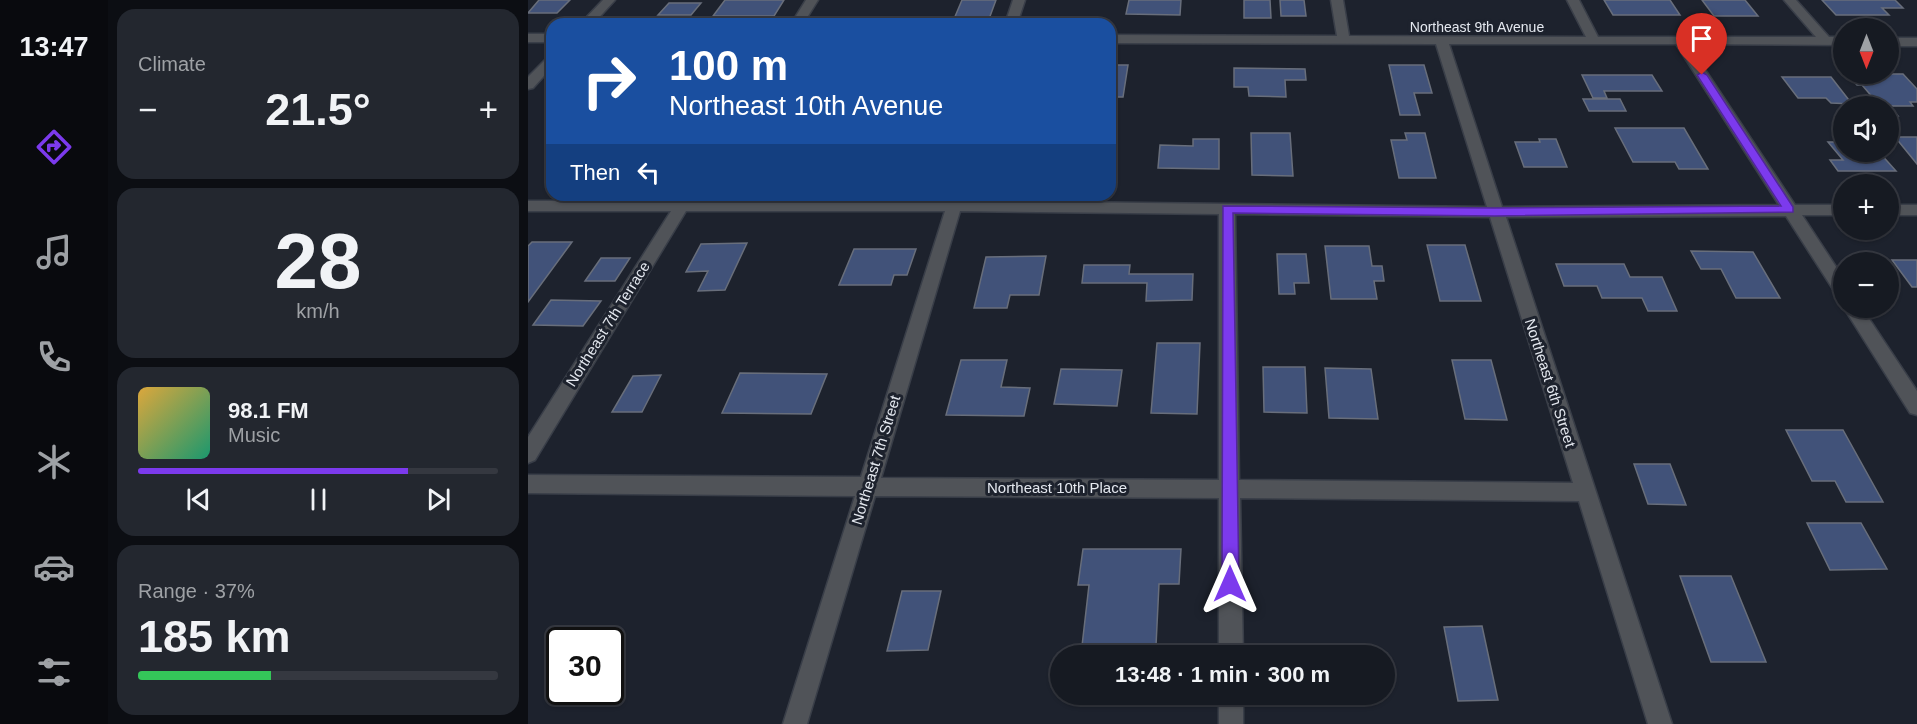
<!DOCTYPE html>
<html lang="en">
<head>
<meta charset="utf-8">
<style>
  body { margin:0; font-family:Helvetica,sans-serif; background:#23272f; color:#f1f3f6; height:100vh; display:flex; flex-direction:column; font-size:22px; white-space:nowrap }
  * { box-sizing:border-box; margin:0 }
  p { font-size:20px; color:#9ea1a5 }
  .icon { flex:none; width:33px; height:33px; fill:none; stroke:currentColor; stroke-width:2; stroke-linecap:round; stroke-linejoin:round }
  .map { position:relative; flex:1; overflow:hidden }
  .panel { display:flex; flex-direction:column; gap:9px; padding:9px; background:#0c0e13; width:420px }
  .panel>* { flex:none }
  .banner { position:absolute; left:18px; top:18px; width:570px; height:183px; border-radius:18px; box-shadow:0 2px 4px #0004,0 0 0 2px #353840; background:#1a4fa0; color:#fff; overflow:hidden }
  .needle { width:39px; rotate:180deg }
  .controls { position:absolute; left:1305px; top:18px; display:grid; gap:12px }
  .controls a { display:grid; place-items:center; width:66px; height:66px; border-radius:50%; background:#161a22; box-shadow:0 2px 4px #0004,0 0 0 2px #353840; font-size:30px }
  .speed { position:absolute; left:18px; top:627px; display:flex; gap:12px; font-size:30px; font-weight:700; text-align:center }
  .speed>* { display:grid; place-content:center; width:78px; height:78px; border-radius:50%; background:#161a22; box-shadow:0 2px 4px #0004,0 0 0 2px #353840; line-height:1 }
  .speed .limit { border:3px solid #111; border-radius:9px; background:#fff; color:#111 }
  .pin { position:absolute; display:grid; place-items:center; width:51px; height:51px; color:#fff; margin:-62px -26px; border-radius:50% 50% 50% 0; rotate:-45deg; box-shadow:0 0 6px #0007 }
  .pin .icon { rotate:45deg }
  .me { position:absolute; width:66px; margin:-33px; rotate:0deg; stroke-linejoin:round; filter:drop-shadow(0 0 4px #0008) }
  .turn { display:flex; align-items:center; gap:21px; height:126px; padding:0 24px; font-size:27px }
  .turn .icon { width:78px; height:78px; stroke-width:2.5 }
  .turn b { display:block; font-size:42px; line-height:51px }
  .then { display:flex; align-items:center; height:57px; padding:0 24px; background:#0003; gap:12px; font-size:22px }
  .big { font-size:45px; font-weight:700; line-height:1.1 }
  .panel .widget { flex:1; display:flex; flex-direction:column; justify-content:center; gap:9px; min-width:0; padding:0 21px; border-radius:18px; background:#23272f }
  .panel .dial { align-items:center; gap:0 }
  .dial b { font-size:78px; line-height:1 }
  .song { display:flex; align-items:center; gap:18px }
  .cover { width:72px; height:72px; border-radius:9px; background:linear-gradient(135deg,hsl(40 70% 55%),hsl(160 70% 35%)) }
  .played { height:6px; border-radius:3px; background:linear-gradient(90deg,#7c3aed 75%,#353840 75%) }
  .keys { display:flex; justify-content:space-around; direction:ltr }
  .heat { display:flex; justify-content:space-between; align-items:center; font-size:33px; direction:ltr }
  .charge { height:9px; border-radius:4px; background:linear-gradient(90deg,#34c759 37%,#353840 0) }
  .trip { position:absolute; left:522px; top:645px; width:345px; height:60px; border-radius:30px; background:#161a22; box-shadow:0 2px 4px #0004,0 0 0 2px #353840; font-weight:700; line-height:60px; text-align:center }
  main { display:flex; flex:1; min-height:0 }
  .menu { display:flex; flex-direction:column; width:108px; justify-content:space-around; align-items:center; background:#090a0e; color:#9ea1a5 }
  .menu .icon { width:42px; height:42px }
  .menu .selected { color:#7c3aed }
  .menu b { font-size:27px; color:#f1f3f6 }
  .map>svg:first-child { display:block }
  .building { fill:#415279; stroke:#686e7b; stroke-width:1.5 }
  .lines { fill:none; stroke-linecap:round; stroke-linejoin:round }
  .minor-casing { stroke:#393e48; stroke-width:3 }
  .minor { fill:#505358; fill-rule:evenodd }
  .route { fill:#7c3aed; stroke:#51269a; stroke-width:1.5 }
  .labels { text-anchor:middle; stroke-width:6; stroke-linejoin:round; paint-order:stroke }
  .far-street-label { font-size:14px; fill:#e4e8ef; stroke:#1d222d }
  .street-label { font-size:15px; fill:#e4e8ef; stroke:#1d222d }
</style>
</head>
<body>
<main>
<nav class="menu">
<b>13:47</b>
<svg class="icon selected" aria-label="directions" viewBox="0 0 24 24"><path d="M12 3l9 9-9 9-9-9zM9 14v-3h6M13 9l2 2-2 2"/></svg>
<svg class="icon" aria-label="music" viewBox="0 0 24 24"><path d="M9 18V5l10-2v13"/><circle cx="6" cy="18" r="3"/><circle cx="16" cy="16" r="3"/></svg>
<svg class="icon" aria-label="phone" viewBox="0 0 24 24"><path d="M5 4h4l2 5-3 2q2 4 5 5l2-3 5 2v4C11 20 4 13 5 4z"/></svg>
<svg class="icon" aria-label="climate" viewBox="0 0 24 24"><path d="M12 3v18M4 7l16 10M4 17L20 7"/></svg>
<svg class="icon" aria-label="car" viewBox="0 0 24 24"><path d="M5 17H2v-5l4-1 3-4h7l3 4 3 1v5h-3M9 17h6M6 11h13"/><circle cx="7" cy="17" r="2"/><circle cx="17" cy="17" r="2"/></svg>
<svg class="icon" aria-label="filters" viewBox="0 0 24 24"><path d="M4 7h16M4 17h16"/><circle cx="9" cy="7" r="2"/><circle cx="15" cy="17" r="2"/></svg>
</nav>
<section class="panel">
<div class="widget"><p>Climate</p>
<div class="heat"><a>−</a><b class="big">21.5°</b><a>+</a></div>
</div>
<div class="widget dial"><b>28</b><p>km/h</p></div>
<div class="widget">
<div class="song"><i class="cover"></i><div><b>98.1 FM</b><p>Music</p></div></div>
<div class="played"></div>
<div class="keys"><svg class="icon" aria-label="previous" viewBox="0 0 24 24"><path d="M18 5L8 12l10 7zM5 5v14"/></svg><svg class="icon" aria-label="pause" viewBox="0 0 24 24"><path d="M8 5v14M16 5v14"/></svg><svg class="icon" aria-label="next" viewBox="0 0 24 24"><path d="M6 5l10 7-10 7zM19 5v14"/></svg></div>
</div>
<div class="widget"><p>Range · 37%</p><b class="big">185 km</b><div class="charge"></div></div>
</section>
<div class="map">
<svg width="1389" height="724" viewBox="0 0 1389 724">
  <rect width="100%" height="100%" fill="#1d222d"/>
  <!-- building -->
  <path class="building" d="M11,0H42L29,13H0Z
    M197,0H256L246,16H185Z
    M434,0H468L461,19H426Z
    M601,0H653L652,15L598,14Z
    M716,0H742L743,18H716Z
    M752,0H776L778,16H753Z
    M1076,0H1142L1152,15H1085Z
    M1174,0H1217L1230,16H1186Z
    M1294,0H1367L1375,8H1354L1361,15H1308Z
    M141,3H173L163,15H130Z
    M582,65H600L595,97H582Z
    M861,65H896L904,93H886L892,115H872Z
    M706,68L777,69L778,80H757L758,97L721,96L720,87H706Z
    M1319,74H1375L1389,89V102H1382L1385,106H1362L1370,116H1360V106H1352L1334,85H1329Z
    M1054,75H1124L1134,91H1076L1079,98H1065Z
    M1254,77H1303L1324,104L1303,103L1298,98H1270Z
    M1055,99H1092L1098,111H1061Z
    M1087,128H1156L1180,169H1151L1147,162H1105Z
    M723,133H762L765,176L724,175Z
    M877,133H897L908,178H871L863,140H879Z
    M1367,137H1389V164Z
    M665,139H691V169L630,168L632,145L665,146Z
    M1011,139H1028L1039,167H996L987,142H1012Z
    M1300,142H1316V152H1351L1368,171H1310L1302,160H1315Z
    M4,242H44L0,302V246Z
    M219,243L197,290L170,291L180,271L158,272L173,244Z
    M899,245H937L953,301H912Z
    M797,246H841L844,266H854L856,281H846L849,299H803Z
    M326,249H388L379,275H366L363,285H311Z
    M1163,251L1225,252L1252,298H1208L1193,269H1173Z
    M749,254H778L781,283H766L767,294H751Z
    M518,256L511,295H482L479,308H446L458,257Z
    M73,258H102L87,281H57Z
    M1364,260H1389V287H1384Z
    M1028,264H1096L1102,277H1134L1149,311H1120L1114,298H1074L1069,286H1036Z
    M556,265H602L601,274H665L664,300L618,301L619,283H554Z
    M23,300L73,301L55,326L5,325Z
    M629,343H672L669,414L623,413Z
    M433,360H479L473,387L502,388L496,416L418,415Z
    M924,360H963L979,420L937,419Z
    M735,367H777L779,413L736,412Z
    M797,368L843,369L850,419L801,418Z
    M533,369L594,370L589,406L526,404Z
    M212,373L299,374L283,414L194,413Z
    M133,375L114,412H84L105,376Z
    M1258,430H1315L1355,502H1318L1307,481H1284Z
    M1106,464H1142L1158,505L1120,504Z
    M1279,523H1333L1359,569L1302,570Z
    M555,549H653L651,584H631L628,646H554L561,585H550Z
    M1152,576H1203L1238,662H1183Z
    M374,591H413L400,650L359,651Z
    M954,626L970,700L930,701L916,627Z"/>
  <g class="lines">
    <!-- minor casing -->
    <g class="minor-casing">
      <path id="minor" d="M75,0H87L65,24H52Z
        M278,0H290L275,24H263Z
        M485,0H497L489,24H477Z
        M803,0H815L821,36L1058,37L1039,0H1051L1070,37H1288L1256,0H1268L1301,37H1316V45L1160,44L1267,205H1316V215H1274L1316,279V299L1310,297L1258,216L978,217L1144,724H1120L1051,501L712,498L715,656H691V498L347,496L279,724H255L327,496L0,493V475L333,477L417,211H158L7,460L0,463V437L143,211H0V201H149L154,195H163L164,201H420L423,195H435V201L959,207L908,44L582,43V35L809,36ZM921,44H1148L1251,205L974,207ZM432,211L691,214V480L353,478ZM707,214L962,217L1045,483L711,480Z
        M0,34H24V42H0Z
        M1360,38H1389V46H1360Z
        M24,56V67L5,88L0,89V77L20,57Z
        M1360,205H1389V215H1360Z
        M1316,308H1334L1389,391V415L1382,413Z
        M691,694H715V724H691Z"/>
    </g>
    <!-- minor -->
    <use href="#minor" class="minor"/>
  </g>
  <!-- route -->
  <path class="route" d="M1174,72L1179,75L1265,207V212L967,216L705,213L711,584L708,590L702,592L696,590L694,584L695,206L967,208L1253,206L1169,75Z"/>
  <g class="labels">
    <!-- far-street labels -->
    <g class="far-street-label">
      <text x="949" y="32">Northeast 9th Avenue</text>
    </g>
    <!-- street labels -->
    <g class="street-label">
      <text transform="translate(80 324) rotate(-58)" y="5">Northeast 7th Terrace</text>
      <text transform="translate(1022 383) rotate(72)" y="5">Northeast 6th Street</text>
      <text transform="translate(348 460) rotate(-73)" y="5">Northeast 7th Street</text>
      <text x="529" y="493">Northeast 10th Place</text>
    </g>
  </g>
</svg>
<div class="controls">
<a><svg class="needle" viewBox="-14 -14 28 28"><path d="M0-13l5 13h-10z" fill="#e53935"/><path d="M0 13l5-13h-10z" fill="#9ea1a5"/></svg></a>
<a><svg class="icon" aria-label="sound" viewBox="0 0 24 24"><path d="M4 9h4l5-4v14l-5-4H4zM17 9q2 3 0 6"/></svg></a>
<a>+</a>
<a>−</a>
</div>
<div class="speed"><div class="limit">30</div></div>
<div class="pin" style="left:1174px;top:75px;background:#d93025"><svg class="icon" aria-label="arrive" viewBox="0 0 24 24"><path d="M6 21V4h12l-3 4 3 4H6"/></svg></div>
<svg class="me" style="left:702px;top:584px" viewBox="-20 -20 40 40"><path d="M0-17L14 15 0 8-14 15z" fill="#7c3aed" stroke="#fff" stroke-width="4"/></svg>
<div class="trip">13:48 · 1 min · 300 m</div>
<div class="banner">
<div class="turn"><svg class="icon" aria-label="right" viewBox="0 0 24 24"><path d="M7 20v-9h11M14 6l5 5-5 5"/></svg><div><b>100 m</b>Northeast 10th Avenue</div></div>
<div class="then">Then<svg class="icon" aria-label="left" viewBox="0 0 24 24"><path d="M17 20v-9H6M10 6l-5 5 5 5"/></svg></div>
</div>
</div>
</main>
</body>
</html>
